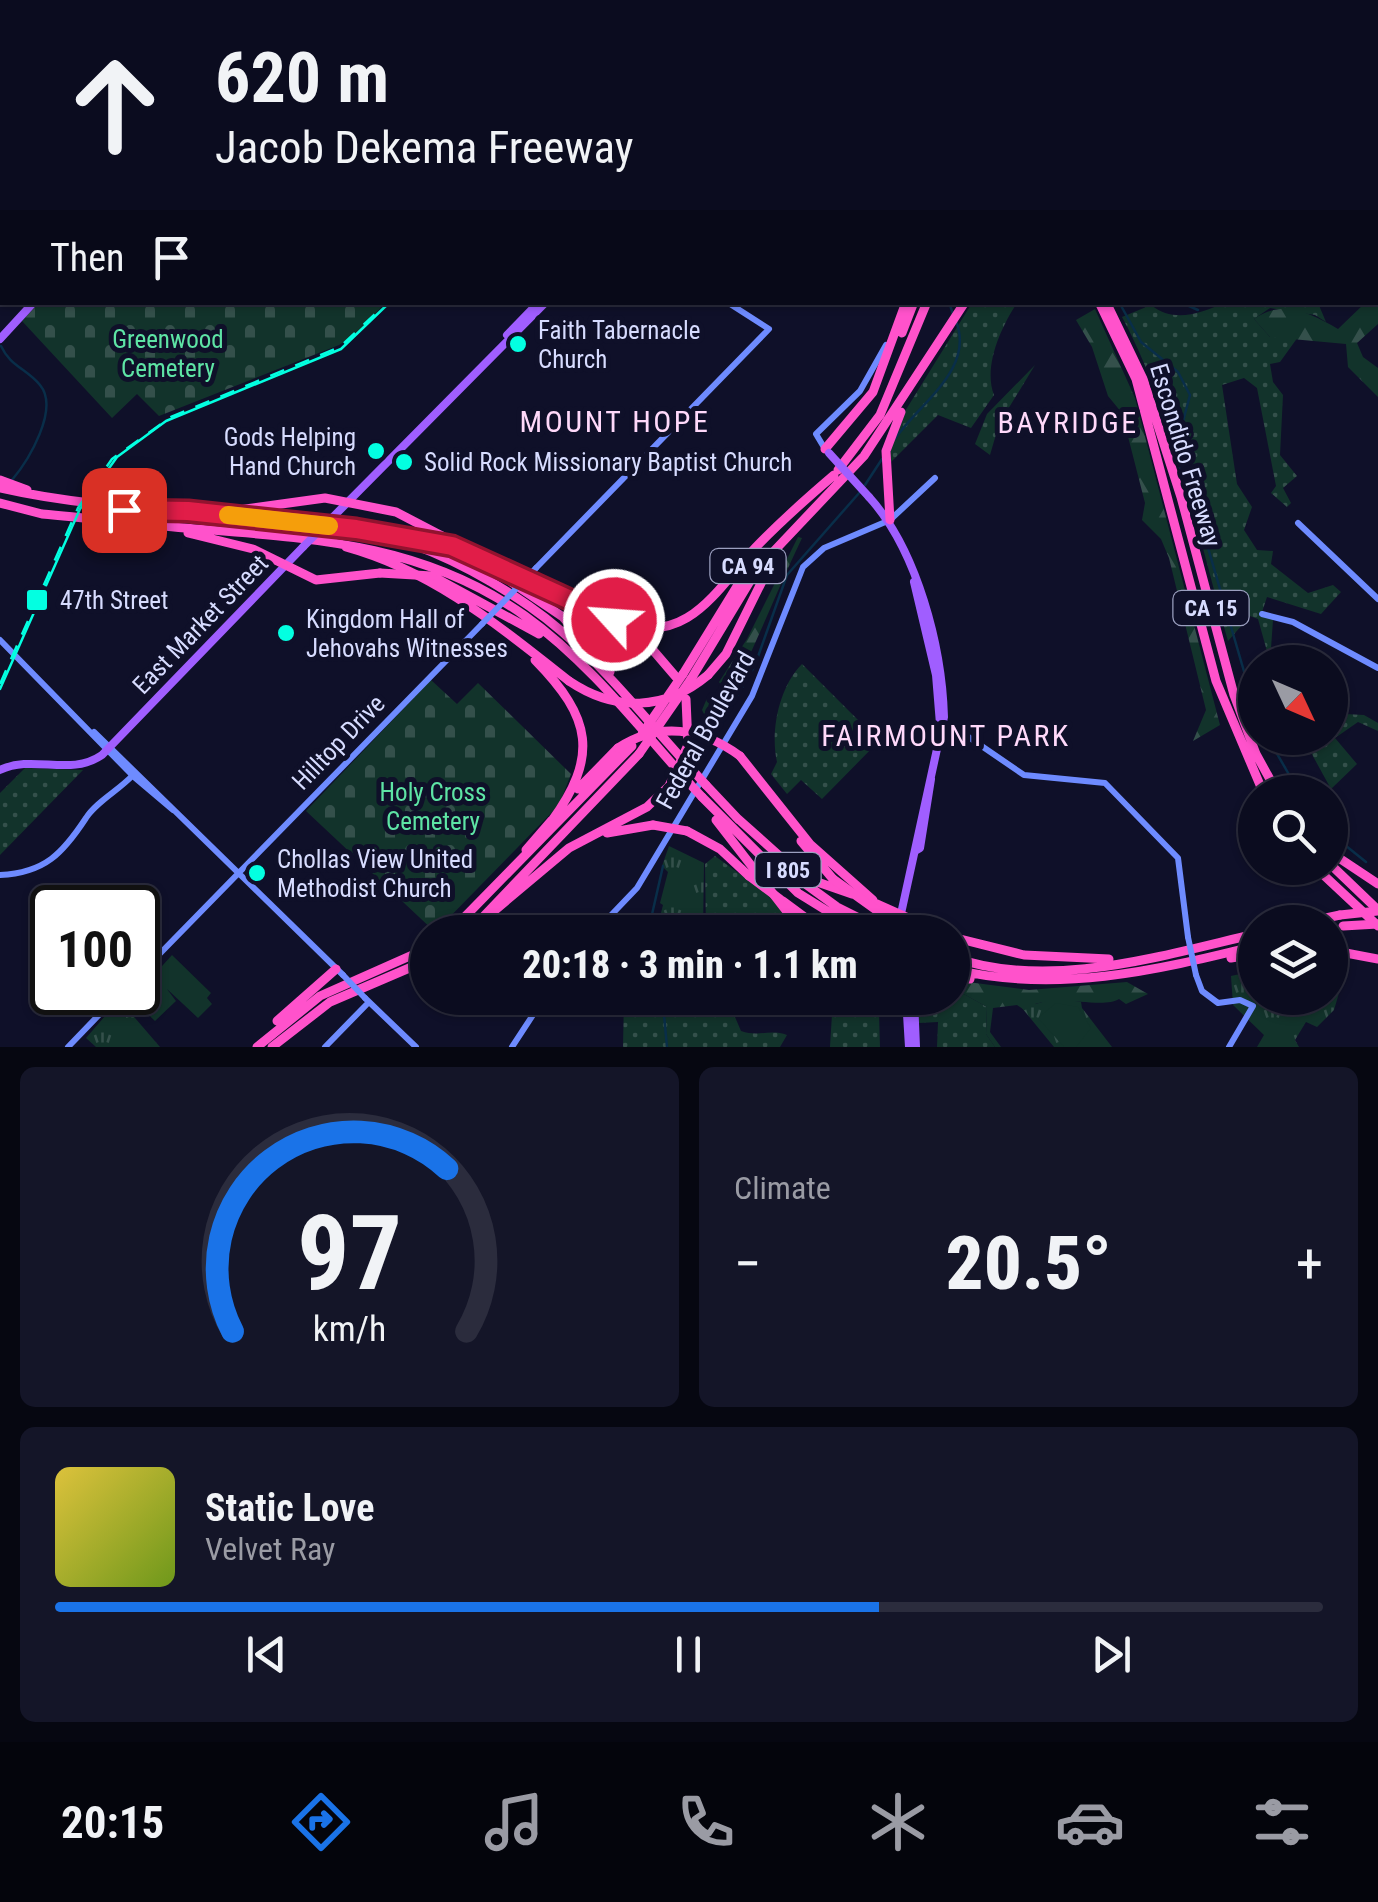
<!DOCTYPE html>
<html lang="en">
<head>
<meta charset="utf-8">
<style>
  body { margin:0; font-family:"Roboto Condensed",sans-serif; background:#141528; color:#f1f3f6; height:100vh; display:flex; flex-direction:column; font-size:38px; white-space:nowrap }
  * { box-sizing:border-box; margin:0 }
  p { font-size:32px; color:#9a9ba4 }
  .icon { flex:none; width:55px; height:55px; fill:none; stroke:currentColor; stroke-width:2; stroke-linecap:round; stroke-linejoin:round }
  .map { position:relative; height:1047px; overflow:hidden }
  .panel { display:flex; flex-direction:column; gap:20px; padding:20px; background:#060711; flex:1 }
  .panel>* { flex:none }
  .guide { position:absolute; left:0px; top:0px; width:1380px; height:305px; box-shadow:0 2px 8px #0004,0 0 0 2px #2b2c3d; background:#0b0c1f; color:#f1f3f6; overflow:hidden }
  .needle { width:65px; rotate:134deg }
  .controls { position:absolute; left:1238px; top:645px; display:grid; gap:20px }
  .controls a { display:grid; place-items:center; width:110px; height:110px; border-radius:50%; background:#0b0c1f; box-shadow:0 2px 8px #0004,0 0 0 2px #2b2c3d; font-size:50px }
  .speed { position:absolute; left:30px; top:885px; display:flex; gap:20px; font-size:50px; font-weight:700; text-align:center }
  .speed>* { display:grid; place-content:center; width:130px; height:130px; border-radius:50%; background:#0b0c1f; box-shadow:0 2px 8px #0004,0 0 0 2px #2b2c3d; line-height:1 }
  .speed .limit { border:5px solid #111; border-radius:15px; background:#fff; color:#111 }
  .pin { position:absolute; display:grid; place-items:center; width:85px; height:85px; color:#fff; margin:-42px; border-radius:20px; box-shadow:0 5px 15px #0006 }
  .me { position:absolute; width:110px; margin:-55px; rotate:296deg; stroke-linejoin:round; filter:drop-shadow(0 0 8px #0008) }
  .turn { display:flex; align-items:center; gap:35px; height:210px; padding:0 50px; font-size:45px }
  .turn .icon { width:130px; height:130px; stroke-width:2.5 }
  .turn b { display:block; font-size:70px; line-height:85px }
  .then { display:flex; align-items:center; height:95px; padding:0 50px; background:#0003; gap:20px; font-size:38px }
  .big { font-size:75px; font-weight:800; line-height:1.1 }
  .panel .tile { flex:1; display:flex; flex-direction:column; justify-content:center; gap:15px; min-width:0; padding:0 35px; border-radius:15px; background:#141528 }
  .panel .dial { align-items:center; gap:0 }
  .dial svg { height:260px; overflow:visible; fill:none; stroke:#2b2c3d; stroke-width:7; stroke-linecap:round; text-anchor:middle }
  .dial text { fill:#f1f3f6; stroke:none }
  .song { display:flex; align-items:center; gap:30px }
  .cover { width:120px; height:120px; border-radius:15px; background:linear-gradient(135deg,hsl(50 70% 55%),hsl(80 70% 35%)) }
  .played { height:10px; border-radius:5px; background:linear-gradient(90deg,#1a73e8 65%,#2b2c3d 65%) }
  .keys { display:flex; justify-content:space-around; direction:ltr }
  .heat { display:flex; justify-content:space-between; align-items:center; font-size:55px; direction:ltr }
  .panel .tiles { flex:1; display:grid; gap:20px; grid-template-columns:1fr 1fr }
  .tile:last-child { grid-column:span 2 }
  .trip { position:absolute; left:410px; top:915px; width:560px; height:100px; border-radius:50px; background:#0b0c1f; box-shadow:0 2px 8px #0004,0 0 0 2px #2b2c3d; font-weight:800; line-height:100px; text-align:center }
  .dock { display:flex; height:160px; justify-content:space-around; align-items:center; background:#04050c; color:#9a9ba4 }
  .dock .icon { width:70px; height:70px }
  .dock .current { color:#1a73e8 }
  .dock b { font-size:45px; color:#f1f3f6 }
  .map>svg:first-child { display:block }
  .grass { fill:url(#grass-dots) }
  .forest { fill:url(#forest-firs) }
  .cemetery { fill:url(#cemetery-stones) }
  .park { fill:url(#park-tufts) }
  .garden { fill:#12332b }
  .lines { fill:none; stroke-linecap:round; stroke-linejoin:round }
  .stream { stroke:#092e49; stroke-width:2.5 }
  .secondary { stroke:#6e8bff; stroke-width:6 }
  .primary { stroke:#a05eff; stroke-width:8 }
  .highway { stroke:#ff52cb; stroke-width:9 }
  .tram { stroke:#03ffe1; stroke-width:2.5 }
  .rail { stroke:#03ffe1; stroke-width:2.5; stroke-dasharray:15 12; stroke-linecap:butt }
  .secondary-bridge { stroke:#6e8bff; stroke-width:6 }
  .primary-bridge { stroke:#a05eff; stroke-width:8 }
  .highway-bridge { stroke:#ff52cb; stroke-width:9 }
  .route-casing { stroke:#92132f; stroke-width:25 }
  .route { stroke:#e11d48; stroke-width:18 }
  .slow { stroke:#f59e0b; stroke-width:18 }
  .poi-dot { fill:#03ffe1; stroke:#0f1029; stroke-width:4 }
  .labels { text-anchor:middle; stroke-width:10; stroke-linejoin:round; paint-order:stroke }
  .shield { fill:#0f1029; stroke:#9b9fbf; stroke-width:2.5 }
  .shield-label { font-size:22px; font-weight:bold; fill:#d7dcff }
  .poi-label { font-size:25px; fill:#d7dcff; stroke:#0f1029; text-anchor:start }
  .park-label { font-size:25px; fill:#5ee4a5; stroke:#0f1029 }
  .street-label { font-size:25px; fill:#d7dcff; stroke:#0f1029 }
  .quarter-label { font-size:30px; letter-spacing:2.5px; fill:#ffd9fa; stroke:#0f1029 }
</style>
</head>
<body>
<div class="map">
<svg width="1378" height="1047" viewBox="0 0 1378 1047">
  <defs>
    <pattern id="grass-dots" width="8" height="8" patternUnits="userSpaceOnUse" patternTransform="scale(2.5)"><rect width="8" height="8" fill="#12332b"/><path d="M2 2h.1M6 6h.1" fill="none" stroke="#34504b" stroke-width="1.8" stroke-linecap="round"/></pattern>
    <pattern id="forest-firs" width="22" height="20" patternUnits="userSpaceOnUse" patternTransform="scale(2.5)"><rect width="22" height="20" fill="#12332b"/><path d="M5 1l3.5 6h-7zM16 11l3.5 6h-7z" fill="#34504b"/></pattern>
    <pattern id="cemetery-stones" width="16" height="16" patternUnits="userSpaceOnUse" patternTransform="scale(2.5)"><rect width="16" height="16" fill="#12332b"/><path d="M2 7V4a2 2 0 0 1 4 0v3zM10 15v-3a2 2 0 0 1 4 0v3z" fill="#34504b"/></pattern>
    <pattern id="park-tufts" width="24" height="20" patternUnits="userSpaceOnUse" patternTransform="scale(2.5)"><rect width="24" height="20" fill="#12332b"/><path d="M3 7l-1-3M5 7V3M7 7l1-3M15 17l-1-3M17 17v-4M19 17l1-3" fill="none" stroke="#34504b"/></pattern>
  </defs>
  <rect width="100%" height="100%" fill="#0f1029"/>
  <!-- grass -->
  <path class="grass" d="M972,303H1017C1001,327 983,367 994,395L971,428L938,415L889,464L894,429Z
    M1223,303H1318L1326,322L1315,315L1270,308L1254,319L1270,337H1298L1280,362L1270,364L1273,382L1283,395L1280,455L1297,476L1283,488L1291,503L1287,507L1271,493L1276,486L1257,388L1244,378L1222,385L1237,484L1252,507L1244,530L1257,550L1273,551L1271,564L1308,593L1333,585L1341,592L1321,614L1267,597L1262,612L1273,620L1271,648L1281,662H1270L1258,619L1250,616L1228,641C1199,539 1172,409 1122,317L1151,305C1173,323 1200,314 1223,303Z
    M1035,365L999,424L990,455L975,444L987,414Z
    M802,664L879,741L822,799L801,780L787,794L771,774L777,762C770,731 779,687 802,664Z
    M1345,714L1364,715L1378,723V731L1358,722L1335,738L1357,764L1331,789L1303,738H1330V731Z
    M25,768L83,770L0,855V793Z
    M715,856L770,896L803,932H766L750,921L729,932H706L705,864Z
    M953,988L987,1007L986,1034L995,1047H937L938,1022L919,1023L917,998H952Z
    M624,998H652L662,1017L692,1009L695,998H753L735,1017L741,1031C758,1037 771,1029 787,1035L780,1047H623Z
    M833,998H867L879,1012L880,1047H830Z"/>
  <!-- forest -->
  <path class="forest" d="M1378,289V324L1357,343L1363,357L1378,368V397L1348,367L1346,344L1270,337L1254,319C1282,299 1310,313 1338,329L1365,303L1378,302Z
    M1095,309L1135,398L1220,725L1193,741L1206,710L1169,558L1161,539L1142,520L1145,503L1122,413L1108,396L1092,347L1076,320Z
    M798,537L802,538C771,602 749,667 711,728L702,710L708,696L713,708L723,688L719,682L747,639Z
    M952,980L1029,990L1127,982L1148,994L1126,1004L1119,999C1103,1009 1063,995 1035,1004V1017L1017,1005L993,1008L990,1032L1001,1047H995L986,1034L987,1007L953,988Z"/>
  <!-- cemetery -->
  <path class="cemetery" d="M40,302H385V303L359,332L339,345L159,416L137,394L112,418L22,321Z
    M431,680L457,704L478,683L571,774L559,805L435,932L306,811Z"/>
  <!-- park -->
  <path class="park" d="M669,846L704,863L703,932H652L655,913H661L663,905L660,903L668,872L662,866Z
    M1348,962L1334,1010L1317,1027L1306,1022L1295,1040L1299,1047H1257L1264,1035L1233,1005L1231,976L1249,972L1255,978V998H1287L1295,1003L1300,998H1330V963Z
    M1056,998L1081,1002L1082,1008L1112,1047H1054L1022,1008Z
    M119,1000L123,1004L160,1047H96L86,1038Z"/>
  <!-- garden -->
  <path class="garden" d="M172,955L211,993L207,998L212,1004L198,1018L167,989L176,1001L155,1021L132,999Z
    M1056,1003L1078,1007L1091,1028L1076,1047H1064L1038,1018Z"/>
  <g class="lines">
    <!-- stream -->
    <path class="stream" d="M891,0L892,2
      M0,31L2,33
      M0,129H2
      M949,302L953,314
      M1119,302L1141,342L1178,372L1190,395L1174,455L1192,493L1255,709
      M1180,302L1198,310
      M1,346C10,366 27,369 40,385C60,409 28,461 12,480
      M895,439C919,403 975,370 956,321
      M865,485L882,459
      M1268,738L1299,792
      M709,744L755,665L787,575L860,492
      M1330,833L1366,862
      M648,932L663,866
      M654,998L664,1015L667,1047"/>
    <!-- secondary -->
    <path class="secondary" d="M213,0L215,2
      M727,0L730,2
      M72,2L75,0
      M1208,2L1211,0
      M0,76L2,73
      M825,449L816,434L860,391L886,345
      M1298,523L1378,599
      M536,568L769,329L727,302
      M1262,614L1293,622L1378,668
      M0,640L134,777L173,810
      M905,728L967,736L1024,775L1105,783L1178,858L1188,937
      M94,732L343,975
      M0,875C45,873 63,853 86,818C96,802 119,790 132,776
      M595,932L637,888L752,696L803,567L824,548L890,520L935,478
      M1196,975L1202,991L1218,1003L1240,1000L1253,1006L1229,1047
      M138,976L482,624
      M365,998L416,1047
      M68,1047L121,992
      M325,1047L369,1002
      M512,1047L544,998"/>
    <!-- primary -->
    <path class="primary" d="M371,2L374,0
      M833,2L836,0
      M841,2L844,0
      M507,335L539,302
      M0,339L34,302
      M869,497C917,550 942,646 944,717L897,932
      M333,517L546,302
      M914,582L936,675L940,724
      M0,770C34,754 70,777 102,755L303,547
      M915,851L920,848L931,779
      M906,998L909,1047
      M914,998L916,1047"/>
    <!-- highway -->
    <path class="highway" d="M812,0L813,2
      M851,0L852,2
      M869,0L871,2
      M1103,2L1105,0
      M1111,2L1112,0
      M1126,2L1127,0
      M1099,302L1136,379L1216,681L1263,792
      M1106,302L1143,379L1181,497L1234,695L1256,754L1277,792
      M902,333L914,302
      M825,449L873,392L906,302
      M838,470L880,415L927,302
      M0,480L27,490
      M0,488C117,515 238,508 356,529C418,540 478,571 529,606C594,651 642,716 695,773
      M0,503L42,514C90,518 137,524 185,528C306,538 422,542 525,616C588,661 638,726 689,783
      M231,511L325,498L396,512L442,536
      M890,520L886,451L901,412
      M188,533L253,549L316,580L380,573
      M397,536L456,547
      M346,547C433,571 499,626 569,681
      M475,554C525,573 569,606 620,623C688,646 716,590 755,548C780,522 807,498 834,475
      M492,569L563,617L610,672
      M432,576L539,634
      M610,625L652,649L676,677
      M535,660C592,718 599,756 551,822
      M683,674L755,557
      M708,675L726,654L774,557
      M691,679L758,568L864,456L965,302
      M686,699L688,745
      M740,756L810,844L873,900
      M706,785L739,820
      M578,789L618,748
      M702,797L798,893L861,932
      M736,817L803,877L852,894
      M716,820L788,913L815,932
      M687,831L720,849L749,876
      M607,833L653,825
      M801,841L833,879
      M526,850L552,820
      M1330,852L1378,884
      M1330,864L1378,910
      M1316,868L1378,926
      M796,877L837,907L887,932
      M866,899L940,932
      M783,901L825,932
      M480,920L639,754
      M1307,922L1340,915
      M450,932L632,746
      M469,932L569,848L647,807L669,786
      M952,937L1024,955L1109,959
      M1330,950L1378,959
      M952,957C1048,991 1160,956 1255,934
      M1231,958L1255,954
      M952,969C1055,994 1155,971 1255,946
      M952,976L970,979
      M873,998L894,1009L915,1011
      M897,1005L905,998
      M277,1021L336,969
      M257,1047L320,996L428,948
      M272,1047L330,1002L428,960"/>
    <!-- tram -->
    <path class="tram" d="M525,2L526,0
      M0,689L80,509L117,457L166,421L341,349L390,302"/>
    <!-- rail -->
    <path class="rail" d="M523,2L524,0
      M0,684L78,508L112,459L171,417L340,347L388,302"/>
    <!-- secondary-bridge -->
    <path class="secondary-bridge" d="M482,624L536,568
      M1188,937L1196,975
      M343,975L365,998"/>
    <!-- primary-bridge -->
    <path class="primary-bridge" d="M829,453L869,497
      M303,547L333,517"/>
    <!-- highway-bridge -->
    <path class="highway-bridge" d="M442,536L492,569
      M380,573L432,576
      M569,681C615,712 665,711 708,675
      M642,734L683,674
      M618,748C659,721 702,728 740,756
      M639,754L691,679
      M695,773L706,785
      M689,783L702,797
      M669,786L688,745
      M653,825L687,831
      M749,876L780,899
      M833,879L907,932
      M1340,915L1378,911
      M1343,926L1378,924"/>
  </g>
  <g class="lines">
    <!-- route casing -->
    <g class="route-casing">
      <path id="route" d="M124,510L188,511L356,529L452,546L614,620"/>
    </g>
    <!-- route -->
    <use href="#route" class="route"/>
    <!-- slow -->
    <path class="slow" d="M228,515L329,526"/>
  </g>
  <!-- markers -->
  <g class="poi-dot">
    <circle cx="518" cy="344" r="10"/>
    <circle cx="376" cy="451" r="10"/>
    <circle cx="404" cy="462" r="10"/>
    <rect x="25" y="588" width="24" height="24" rx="5"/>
    <circle cx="286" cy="633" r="10"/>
    <circle cx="257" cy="873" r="10"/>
  </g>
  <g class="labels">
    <!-- shield labels -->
    <g class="shield">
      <rect x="710.5" y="549" width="75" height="34" rx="8"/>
      <rect x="1173.5" y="591" width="75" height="34" rx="8"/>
      <rect x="755.5" y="853" width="65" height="34" rx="8"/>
    </g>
    <g class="shield-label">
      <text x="748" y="574">CA 94</text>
      <text x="1211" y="616">CA 15</text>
      <text x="788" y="878">I 805</text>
    </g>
    <!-- poi labels -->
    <g class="poi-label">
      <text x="538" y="339">Faith Tabernacle<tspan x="538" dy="29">Church</tspan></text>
      <text x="356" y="446" text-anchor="end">Gods Helping<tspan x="356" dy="29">Hand Church</tspan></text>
      <text x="424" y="471">Solid Rock Missionary Baptist Church</text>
      <text x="60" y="609">47th Street</text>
      <text x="306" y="628">Kingdom Hall of<tspan x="306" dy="29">Jehovahs Witnesses</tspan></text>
      <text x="277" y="868">Chollas View United<tspan x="277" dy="29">Methodist Church</tspan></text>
    </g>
    <!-- park labels -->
    <g class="park-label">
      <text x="168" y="348">Greenwood<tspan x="168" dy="29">Cemetery</tspan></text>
      <text x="433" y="801">Holy Cross<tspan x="433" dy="29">Cemetery</tspan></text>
    </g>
    <!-- street labels -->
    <g class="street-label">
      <text transform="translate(1186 455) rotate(73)" y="9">Escondido Freeway</text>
      <text transform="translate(200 624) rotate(-46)" y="9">East Market Street</text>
      <text transform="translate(705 730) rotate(-61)" y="9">Federal Boulevard</text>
      <text transform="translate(338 742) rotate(-46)" y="9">Hilltop Drive</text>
    </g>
    <!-- quarter labels -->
    <g class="quarter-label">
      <text x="615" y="432">MOUNT HOPE</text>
      <text x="1068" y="433">BAYRIDGE</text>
      <text x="946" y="746">FAIRMOUNT PARK</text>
    </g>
  </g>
</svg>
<div class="controls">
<a><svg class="needle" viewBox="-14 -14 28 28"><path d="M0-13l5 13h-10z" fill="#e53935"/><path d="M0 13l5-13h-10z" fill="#9a9ba4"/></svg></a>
<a><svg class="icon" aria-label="search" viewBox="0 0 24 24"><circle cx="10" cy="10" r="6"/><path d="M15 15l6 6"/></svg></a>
<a><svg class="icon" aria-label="layers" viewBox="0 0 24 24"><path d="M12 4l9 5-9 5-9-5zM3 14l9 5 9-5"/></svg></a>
</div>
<div class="speed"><div class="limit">100</div></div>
<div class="pin" style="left:124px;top:510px;background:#d93025"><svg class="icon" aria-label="arrive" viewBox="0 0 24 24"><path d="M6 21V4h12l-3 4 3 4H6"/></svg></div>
<svg class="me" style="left:614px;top:620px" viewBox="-20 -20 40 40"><circle r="17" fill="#e11d48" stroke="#fff" stroke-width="3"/><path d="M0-11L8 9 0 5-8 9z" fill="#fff"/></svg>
<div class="trip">20:18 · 3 min · 1.1 km</div>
<div class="guide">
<div class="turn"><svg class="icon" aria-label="ahead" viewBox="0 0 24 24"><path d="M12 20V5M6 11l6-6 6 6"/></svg><div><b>620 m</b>Jacob Dekema Freeway</div></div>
<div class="then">Then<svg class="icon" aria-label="arrive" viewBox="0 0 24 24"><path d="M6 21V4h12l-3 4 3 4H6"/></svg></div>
</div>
</div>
<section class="panel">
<div class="tiles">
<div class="tile dial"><svg viewBox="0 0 100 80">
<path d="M14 69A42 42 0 1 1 86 69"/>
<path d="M14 69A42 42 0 0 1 80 19" stroke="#1a73e8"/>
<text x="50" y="56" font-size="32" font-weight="700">97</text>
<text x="50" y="72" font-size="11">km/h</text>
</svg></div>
<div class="tile"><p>Climate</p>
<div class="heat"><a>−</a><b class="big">20.5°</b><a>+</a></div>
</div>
<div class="tile">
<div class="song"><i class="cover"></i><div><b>Static Love</b><p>Velvet Ray</p></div></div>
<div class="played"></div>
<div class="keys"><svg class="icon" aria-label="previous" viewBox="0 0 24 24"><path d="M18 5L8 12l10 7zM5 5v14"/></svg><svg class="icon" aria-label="pause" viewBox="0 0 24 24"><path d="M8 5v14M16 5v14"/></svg><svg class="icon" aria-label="next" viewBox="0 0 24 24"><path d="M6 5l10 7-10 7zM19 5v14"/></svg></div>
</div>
</div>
</section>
<nav class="dock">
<b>20:15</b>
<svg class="icon current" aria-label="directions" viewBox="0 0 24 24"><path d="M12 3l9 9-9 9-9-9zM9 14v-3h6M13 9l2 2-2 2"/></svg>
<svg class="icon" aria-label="music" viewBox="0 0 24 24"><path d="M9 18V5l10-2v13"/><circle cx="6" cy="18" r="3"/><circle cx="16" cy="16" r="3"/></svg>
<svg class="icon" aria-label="phone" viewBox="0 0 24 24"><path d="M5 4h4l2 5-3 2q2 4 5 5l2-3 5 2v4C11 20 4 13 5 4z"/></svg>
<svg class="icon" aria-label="climate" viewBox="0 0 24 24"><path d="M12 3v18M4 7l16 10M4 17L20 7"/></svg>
<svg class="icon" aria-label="car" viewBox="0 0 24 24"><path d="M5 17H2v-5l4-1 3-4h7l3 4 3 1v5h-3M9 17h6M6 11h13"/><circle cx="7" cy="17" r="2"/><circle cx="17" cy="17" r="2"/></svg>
<svg class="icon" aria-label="filters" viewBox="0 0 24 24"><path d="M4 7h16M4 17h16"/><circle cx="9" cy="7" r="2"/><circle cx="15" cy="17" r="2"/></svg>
</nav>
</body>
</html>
